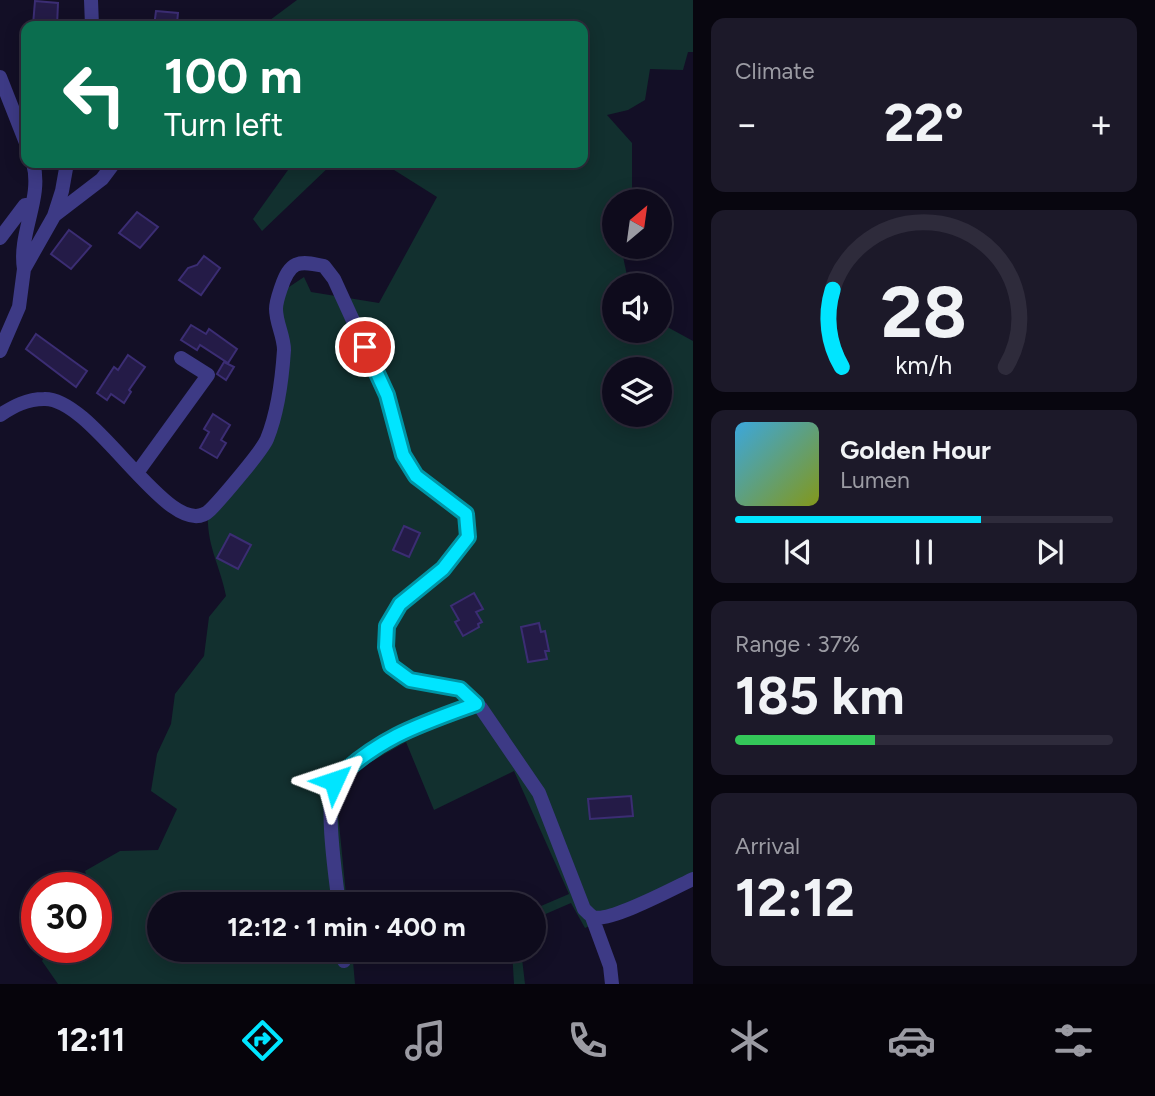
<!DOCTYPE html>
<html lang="en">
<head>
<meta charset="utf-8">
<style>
  body { margin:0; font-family:Figtree,sans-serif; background:#1c1929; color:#f1f3f6; height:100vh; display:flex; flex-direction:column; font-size:26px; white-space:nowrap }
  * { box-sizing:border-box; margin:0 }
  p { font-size:23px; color:#9b9ba3 }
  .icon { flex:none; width:38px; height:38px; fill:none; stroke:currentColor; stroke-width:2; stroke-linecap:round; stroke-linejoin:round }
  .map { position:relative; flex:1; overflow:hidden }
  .drawer { display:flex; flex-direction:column; gap:18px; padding:18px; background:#08060f; width:462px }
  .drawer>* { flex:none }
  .hud { position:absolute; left:21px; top:21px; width:567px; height:147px; border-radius:14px; box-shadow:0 4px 18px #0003,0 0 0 2px #2e2b3b; background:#0b6e4f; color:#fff; overflow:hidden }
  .needle { width:46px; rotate:29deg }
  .tools { position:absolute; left:602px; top:189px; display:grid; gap:14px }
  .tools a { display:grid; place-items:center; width:70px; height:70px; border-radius:50%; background:#0e0b1c; box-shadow:0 4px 18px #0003,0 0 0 2px #2e2b3b; font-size:35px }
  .speed { position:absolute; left:21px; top:872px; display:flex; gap:14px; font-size:35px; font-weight:700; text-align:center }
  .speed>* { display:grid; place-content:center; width:91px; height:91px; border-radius:50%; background:#0e0b1c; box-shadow:0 4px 18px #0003,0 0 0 2px #2e2b3b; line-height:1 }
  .speed .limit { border:10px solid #d22; background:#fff; color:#111 }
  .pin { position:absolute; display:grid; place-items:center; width:60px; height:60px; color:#fff; margin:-30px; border:4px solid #fff; border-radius:50%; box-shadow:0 2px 7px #0007 }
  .me { position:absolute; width:77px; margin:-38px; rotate:48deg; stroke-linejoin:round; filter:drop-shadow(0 0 5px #0008) }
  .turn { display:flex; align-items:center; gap:24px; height:147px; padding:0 28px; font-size:32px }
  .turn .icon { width:91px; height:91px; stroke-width:2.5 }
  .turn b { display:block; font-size:49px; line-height:60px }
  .big { font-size:52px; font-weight:700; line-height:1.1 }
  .drawer .tile { flex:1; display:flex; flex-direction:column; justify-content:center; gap:10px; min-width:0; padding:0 24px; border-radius:14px; background:#1c1929 }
  .drawer .dial { align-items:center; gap:0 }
  .dial svg { height:182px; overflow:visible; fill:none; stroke:#2e2b3b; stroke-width:7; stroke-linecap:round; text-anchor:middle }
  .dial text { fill:#f1f3f6; stroke:none }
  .song { display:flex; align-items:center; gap:21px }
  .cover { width:84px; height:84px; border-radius:10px; background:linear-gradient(135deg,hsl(200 70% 55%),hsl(70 70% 35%)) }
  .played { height:7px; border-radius:4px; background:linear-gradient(90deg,#00e5ff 65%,#2e2b3b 65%) }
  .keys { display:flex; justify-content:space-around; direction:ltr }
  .heat { display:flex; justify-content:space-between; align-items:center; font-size:38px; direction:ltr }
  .charge { height:10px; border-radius:5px; background:linear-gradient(90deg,#34c759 37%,#2e2b3b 0) }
  .trip { position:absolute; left:147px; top:892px; width:399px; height:70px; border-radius:35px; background:#0e0b1c; box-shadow:0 4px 18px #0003,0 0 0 2px #2e2b3b; font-weight:700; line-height:70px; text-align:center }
  .tabs { display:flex; height:112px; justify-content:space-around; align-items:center; background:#06040b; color:#9b9ba3 }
  .tabs .icon { width:49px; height:49px }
  .tabs .on { color:#00e5ff }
  .tabs b { font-size:32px; color:#f1f3f6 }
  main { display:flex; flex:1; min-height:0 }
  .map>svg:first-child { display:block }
  .green { fill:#12302f; fill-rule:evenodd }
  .building { fill:#241b47; stroke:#3b2d73; stroke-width:2 }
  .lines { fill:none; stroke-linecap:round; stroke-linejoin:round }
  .minor { stroke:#3d3a85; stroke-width:14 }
  .route-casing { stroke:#0095a6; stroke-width:18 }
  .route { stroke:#00e5ff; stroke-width:12 }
</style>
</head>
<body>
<main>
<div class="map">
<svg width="693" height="984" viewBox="0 0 693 984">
  <rect width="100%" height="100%" fill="#130f26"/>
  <!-- green -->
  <path class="green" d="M297,0H693V52H688L683,70L650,69L645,100L628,110L607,115L632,143V201H614V247H621L629,285H614V331H660V323L693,341V881L585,928L571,903L534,919V909L569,894L514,771L434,810L406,742L351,773L337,803L347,905H159V950H352L355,984H58L42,961L50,947H96L98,911L96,887H90L85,871L120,851L158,850L177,809L151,791L157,754L171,724L175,694L204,656L209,617L226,596C220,565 206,545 208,512L266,441L280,391L275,307L286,289L304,277L311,292L379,303L437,197L383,163H583V26H262ZM614,369H660V415H614Z
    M293,163H333L262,231L253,219Z
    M512,950H521L525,984H514Z"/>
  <!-- building -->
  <path class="building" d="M35,1L58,3L57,26L33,25Z
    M156,11L178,13L177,23H172L171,26H154Z
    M137,212L158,227L140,248L119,233Z
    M69,230L91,246L71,269L51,254Z
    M204,256L220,268L201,295L179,280L188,268L197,265Z
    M191,325L206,334L209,329L237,349L228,363L200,345L197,350L181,340Z
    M36,334L87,371L76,387L26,349Z
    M128,355L145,367L129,390L131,392L124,403L111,394L107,400L97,393L114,367L118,370Z
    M224,362L234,367L226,380L217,374Z
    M213,414L230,425L221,440L226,443L217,458L200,448L209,432L204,429Z
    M404,526L420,533L409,557L393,550Z
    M230,534L251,545L238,569L217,558Z
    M474,593L483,609L476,612L482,622L478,624L479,627L463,636L455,622L459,620L451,606Z
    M539,623L541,632L545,631L549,651H545L547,659L528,662L521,627Z
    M631,796L633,816L590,819L588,799Z"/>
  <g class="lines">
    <!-- minor -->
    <path class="minor" d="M91,0L92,26
      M0,77L26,143
      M55,215L102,179L114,163
      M0,238L25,205H32
      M24,269C18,233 43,198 33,163
      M0,351L19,307L24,269L54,216L62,191L67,163
      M0,415C14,406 27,399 44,399C95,397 172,548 210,510C221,499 262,451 267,439C278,412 282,380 284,350C284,336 276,323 276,309C276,302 279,294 281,288C290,261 298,260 324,266L334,279L387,395L403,455L416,476L466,514L468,537L443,569L400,604L387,626L386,647L391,666L410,680L460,689L481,708L539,793L584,909C586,911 591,916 593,917C609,923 676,887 693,879
      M137,473L208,375L181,358
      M339,905C336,881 324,799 335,781C337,777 343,773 346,770C382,735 430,721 476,704
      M592,917L610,966L612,984
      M343,950L344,961"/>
  </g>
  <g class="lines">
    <!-- route casing -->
    <g class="route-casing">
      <path id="route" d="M334,781C380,737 418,725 476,704L460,689L410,680L391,666L386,647L387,626L400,604L443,569L468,537L466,514L416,476L403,455L387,395L365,347"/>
    </g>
    <!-- route -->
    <use href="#route" class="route"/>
  </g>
</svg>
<div class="tools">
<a><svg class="needle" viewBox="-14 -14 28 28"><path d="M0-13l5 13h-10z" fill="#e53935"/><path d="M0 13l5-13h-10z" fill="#9b9ba3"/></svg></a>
<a><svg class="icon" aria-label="sound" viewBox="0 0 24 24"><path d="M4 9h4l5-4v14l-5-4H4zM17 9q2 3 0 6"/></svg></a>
<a><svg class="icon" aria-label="layers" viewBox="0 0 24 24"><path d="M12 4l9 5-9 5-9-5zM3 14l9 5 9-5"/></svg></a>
</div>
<div class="speed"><div class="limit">30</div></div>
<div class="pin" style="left:365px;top:347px;background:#d93025"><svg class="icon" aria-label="arrive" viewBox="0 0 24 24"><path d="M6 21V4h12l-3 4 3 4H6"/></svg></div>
<svg class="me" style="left:334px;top:781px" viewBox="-20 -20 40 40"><path d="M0-17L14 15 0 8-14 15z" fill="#00e5ff" stroke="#fff" stroke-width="4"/></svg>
<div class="trip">12:12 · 1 min · 400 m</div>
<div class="hud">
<div class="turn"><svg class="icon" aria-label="left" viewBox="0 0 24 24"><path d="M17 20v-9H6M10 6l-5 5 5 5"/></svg><div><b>100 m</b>Turn left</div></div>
</div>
</div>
<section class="drawer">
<div class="tile"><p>Climate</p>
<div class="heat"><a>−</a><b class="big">22°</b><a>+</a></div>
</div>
<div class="tile dial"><svg viewBox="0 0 100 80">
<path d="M14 69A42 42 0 1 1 86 69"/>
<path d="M14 69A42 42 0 0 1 10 35" stroke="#00e5ff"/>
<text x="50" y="56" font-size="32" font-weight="700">28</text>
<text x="50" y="72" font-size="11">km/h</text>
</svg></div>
<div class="tile">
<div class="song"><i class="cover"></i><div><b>Golden Hour</b><p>Lumen</p></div></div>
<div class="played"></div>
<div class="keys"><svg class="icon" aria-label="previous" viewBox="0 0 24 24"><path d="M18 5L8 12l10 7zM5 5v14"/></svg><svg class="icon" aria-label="pause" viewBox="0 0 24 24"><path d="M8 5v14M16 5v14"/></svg><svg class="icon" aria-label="next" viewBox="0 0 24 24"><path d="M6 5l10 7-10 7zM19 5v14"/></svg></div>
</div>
<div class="tile"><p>Range · 37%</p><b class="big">185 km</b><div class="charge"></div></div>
<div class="tile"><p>Arrival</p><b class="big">12:12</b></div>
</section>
</main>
<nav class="tabs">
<b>12:11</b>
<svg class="icon on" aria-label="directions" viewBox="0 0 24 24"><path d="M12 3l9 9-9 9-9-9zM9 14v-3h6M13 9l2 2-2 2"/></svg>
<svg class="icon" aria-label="music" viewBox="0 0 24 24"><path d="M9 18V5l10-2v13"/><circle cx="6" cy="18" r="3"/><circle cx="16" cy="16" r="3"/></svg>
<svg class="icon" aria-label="phone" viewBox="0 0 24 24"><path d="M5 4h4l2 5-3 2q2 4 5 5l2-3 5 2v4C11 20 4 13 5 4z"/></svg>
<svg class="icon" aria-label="climate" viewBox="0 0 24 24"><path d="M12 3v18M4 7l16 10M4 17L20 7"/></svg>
<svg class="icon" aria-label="car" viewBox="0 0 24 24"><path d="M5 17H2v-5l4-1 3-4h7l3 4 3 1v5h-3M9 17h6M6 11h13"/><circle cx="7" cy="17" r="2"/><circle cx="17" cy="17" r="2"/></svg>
<svg class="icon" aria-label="filters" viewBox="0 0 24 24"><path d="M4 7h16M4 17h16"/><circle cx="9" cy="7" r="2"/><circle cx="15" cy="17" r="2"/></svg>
</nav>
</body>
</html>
